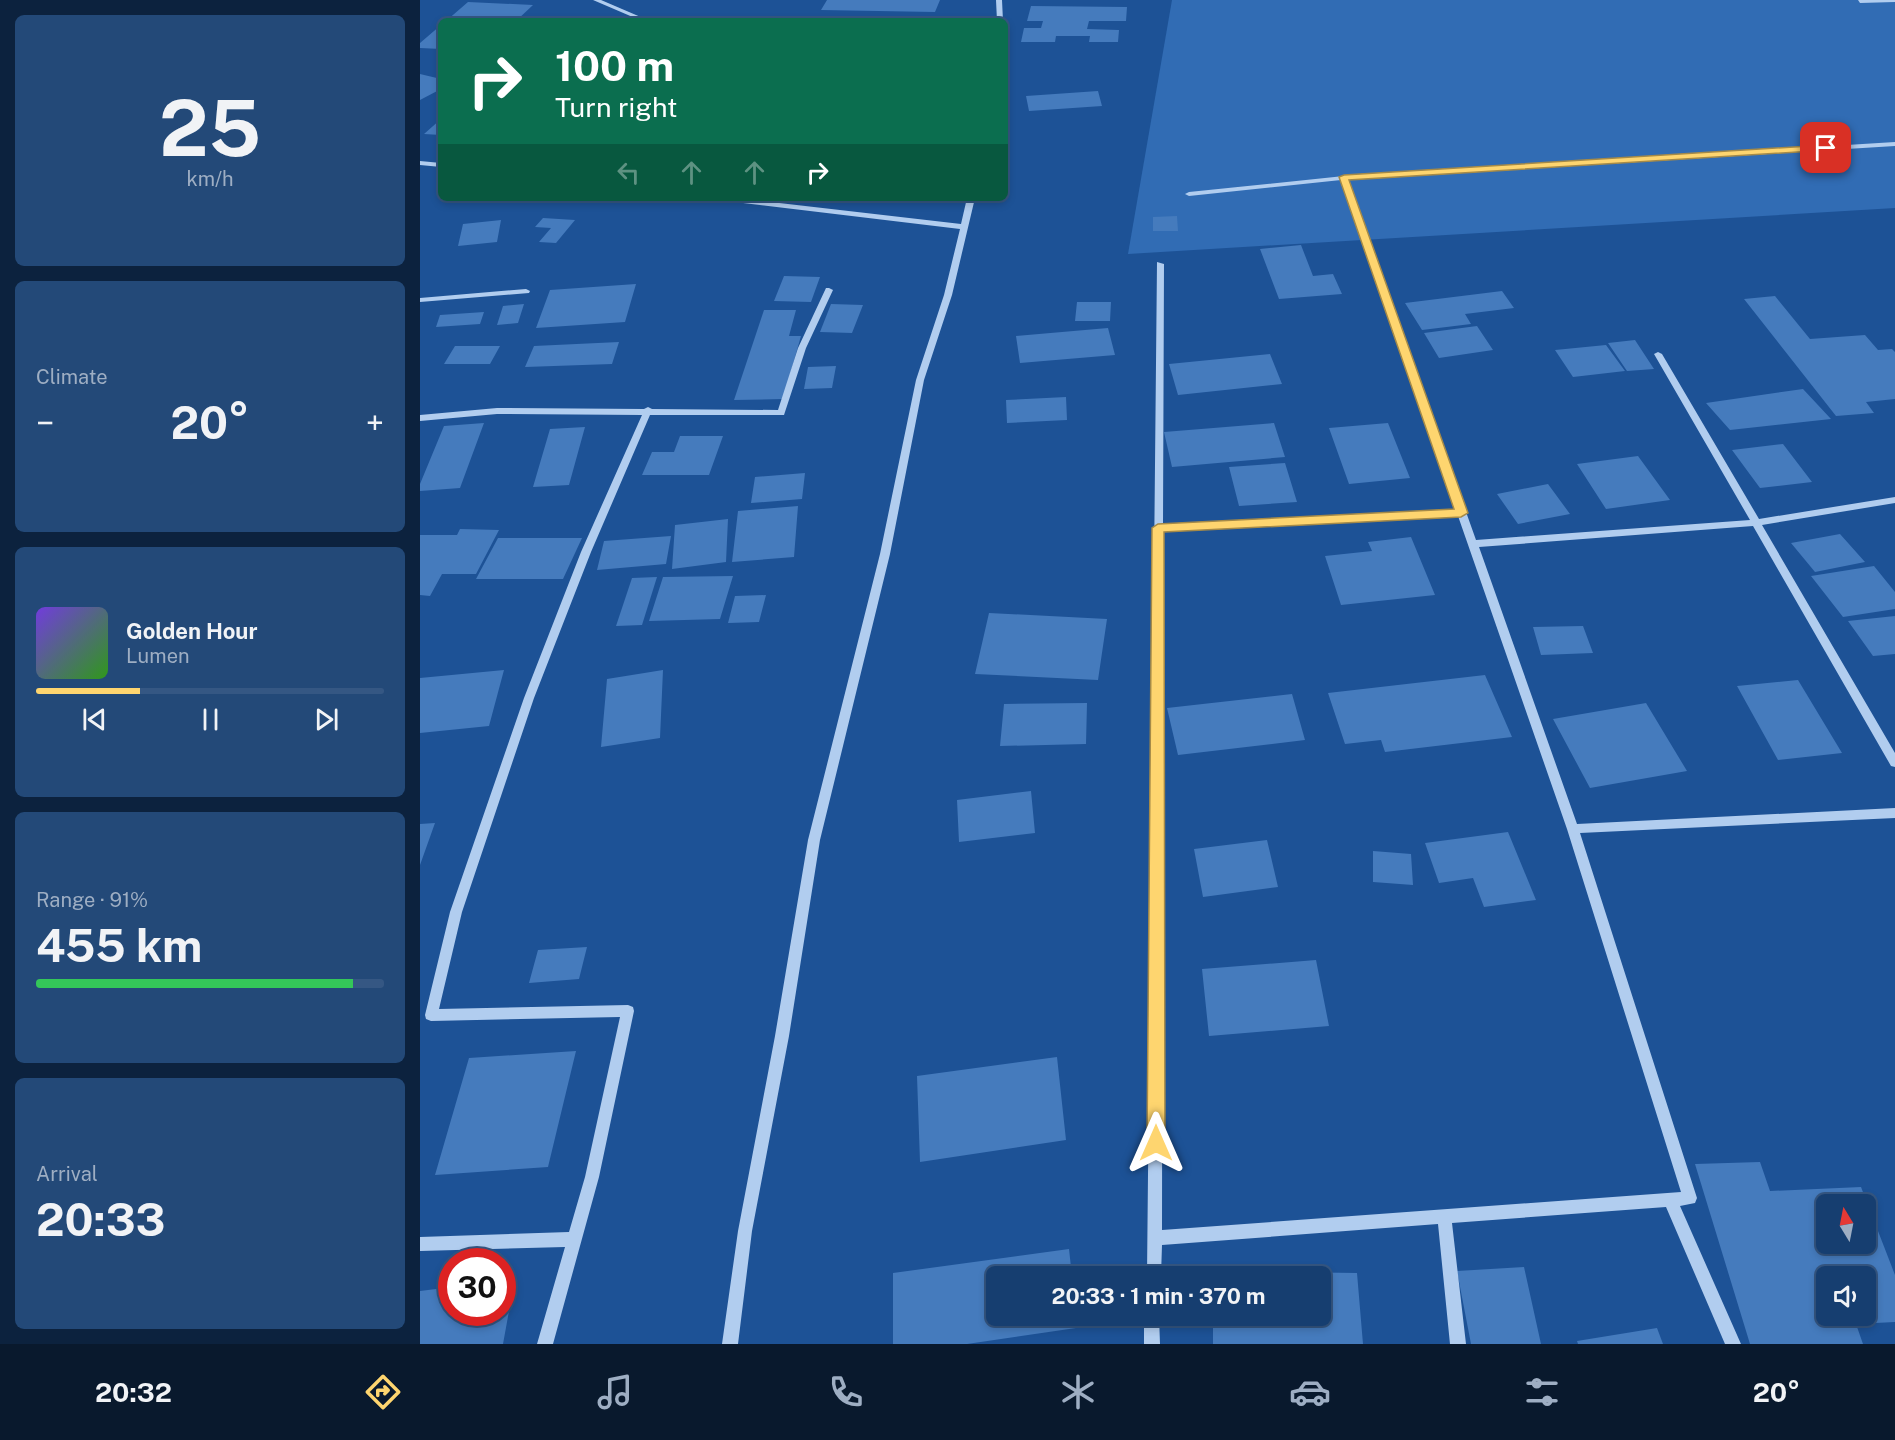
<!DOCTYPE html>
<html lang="en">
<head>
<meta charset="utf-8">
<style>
  body { margin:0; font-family:"Public Sans",sans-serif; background:#234978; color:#f1f3f6; height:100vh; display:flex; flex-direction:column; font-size:22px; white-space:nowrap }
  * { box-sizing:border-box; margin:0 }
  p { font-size:20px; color:#9eaec3 }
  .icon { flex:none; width:33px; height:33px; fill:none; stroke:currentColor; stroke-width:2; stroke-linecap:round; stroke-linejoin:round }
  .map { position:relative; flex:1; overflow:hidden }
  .side { display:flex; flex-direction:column; gap:15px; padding:15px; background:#0c223e; width:420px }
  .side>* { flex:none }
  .banner { position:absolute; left:18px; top:18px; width:570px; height:183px; border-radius:9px; box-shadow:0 3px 9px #0003,0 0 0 2px #355783; background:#0b6e4f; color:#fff; overflow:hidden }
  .needle { width:39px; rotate:350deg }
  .fabs { position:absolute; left:1396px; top:1194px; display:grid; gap:12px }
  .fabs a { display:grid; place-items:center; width:60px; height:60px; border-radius:9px; background:#163e70; box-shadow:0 3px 9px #0003,0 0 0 2px #355783; font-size:30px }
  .speed { position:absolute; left:18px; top:1248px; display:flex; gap:12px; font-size:30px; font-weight:700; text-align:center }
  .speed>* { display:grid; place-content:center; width:78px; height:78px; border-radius:50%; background:#163e70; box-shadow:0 3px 9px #0003,0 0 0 2px #355783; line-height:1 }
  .speed .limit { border:9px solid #d22; background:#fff; color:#111 }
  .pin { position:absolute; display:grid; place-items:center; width:51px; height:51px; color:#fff; margin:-26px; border-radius:12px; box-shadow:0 3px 9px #0006 }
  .me { position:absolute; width:66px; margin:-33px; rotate:0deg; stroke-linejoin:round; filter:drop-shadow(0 0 4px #0008) }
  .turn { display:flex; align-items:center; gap:21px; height:126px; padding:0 18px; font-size:27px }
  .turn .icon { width:78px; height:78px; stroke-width:2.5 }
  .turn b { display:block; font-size:42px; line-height:51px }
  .lanes { display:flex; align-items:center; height:57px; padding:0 18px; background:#0003; justify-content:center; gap:30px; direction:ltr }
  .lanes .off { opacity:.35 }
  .big { font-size:45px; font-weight:700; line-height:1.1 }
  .side .widget { flex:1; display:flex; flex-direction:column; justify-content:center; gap:9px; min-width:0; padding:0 21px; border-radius:9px; background:#234978 }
  .side .dial { align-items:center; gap:0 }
  .dial b { font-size:78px; line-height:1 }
  .song { display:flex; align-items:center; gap:18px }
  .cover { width:72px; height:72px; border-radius:9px; background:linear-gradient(135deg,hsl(260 70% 55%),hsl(110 70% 35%)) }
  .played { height:6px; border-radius:3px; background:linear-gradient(90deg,#fed56f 30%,#355783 30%) }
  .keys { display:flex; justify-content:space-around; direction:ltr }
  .heat { display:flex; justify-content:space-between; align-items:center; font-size:33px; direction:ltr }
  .charge { height:9px; border-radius:4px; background:linear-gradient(90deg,#34c759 91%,#355783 0) }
  .trip { position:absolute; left:566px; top:1266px; width:345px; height:60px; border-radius:9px; background:#163e70; box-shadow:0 3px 9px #0003,0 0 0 2px #355783; font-weight:700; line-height:60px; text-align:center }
  .tabs { display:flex; height:96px; justify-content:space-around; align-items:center; background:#09192d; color:#9eaec3 }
  .tabs .icon { width:42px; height:42px }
  .tabs .current { color:#fed56f }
  .tabs b { font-size:27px; color:#f1f3f6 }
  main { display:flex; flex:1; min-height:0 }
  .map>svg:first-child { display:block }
  .green { fill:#316cb4 }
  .building { fill:#457bbd; fill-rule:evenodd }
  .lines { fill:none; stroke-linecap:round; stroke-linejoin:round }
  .minor { fill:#b1cdef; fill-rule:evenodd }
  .route { fill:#fed56f; stroke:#a58a48; stroke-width:1.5 }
</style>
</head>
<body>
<main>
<section class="side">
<div class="widget dial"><b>25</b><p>km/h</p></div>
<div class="widget"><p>Climate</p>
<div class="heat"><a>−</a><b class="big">20°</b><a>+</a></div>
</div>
<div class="widget">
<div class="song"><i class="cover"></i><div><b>Golden Hour</b><p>Lumen</p></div></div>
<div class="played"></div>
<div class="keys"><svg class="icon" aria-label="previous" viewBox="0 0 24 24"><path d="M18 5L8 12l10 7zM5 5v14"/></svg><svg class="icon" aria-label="pause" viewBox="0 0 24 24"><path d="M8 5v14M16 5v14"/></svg><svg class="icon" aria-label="next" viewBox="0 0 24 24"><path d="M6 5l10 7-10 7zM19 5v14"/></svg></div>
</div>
<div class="widget"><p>Range · 91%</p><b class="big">455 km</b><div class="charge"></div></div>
<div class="widget"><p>Arrival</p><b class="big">20:33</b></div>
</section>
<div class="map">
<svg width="1475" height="1344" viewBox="0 0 1475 1344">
  <rect width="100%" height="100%" fill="#1d5296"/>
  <!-- green -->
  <path class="green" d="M752,0H1475V208L708,254Z"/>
  <!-- building -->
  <path class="building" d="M407,0H520L515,12L401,10Z
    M48,2L113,5L96,21H26Z
    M611,6L707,7L706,21H669L667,29L699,30L698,42H669L670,36H636L635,42H601L604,28H621L623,21H607Z
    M21,25V49L0,48V43Z
    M0,74L21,79V89L0,100Z
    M678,91L682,106L609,111L606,96Z
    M21,119V135L4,134Z
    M757,216L758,231H733V217Z
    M123,218L155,220L136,243L119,242L131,228L115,227Z
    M81,220L77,242L38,246L43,224Z
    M881,245L893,276L913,274L922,294L859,299L840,249Z
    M364,276L400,277L391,302L354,301Z
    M216,284L205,322L116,328L130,290Z
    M1082,291L1094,308L1045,314L1051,324L1002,330L985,303Z
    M1355,296L1390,339L1445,335L1458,350L1472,349L1475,352V399L1446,402L1454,413L1416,416L1324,299Z
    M657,302H691L690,321H655Z
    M104,304L98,323L77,325L83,306Z
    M411,304L443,305L432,333L400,332Z
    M344,310H376L369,336H381L363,399L314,400Z
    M64,312L60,324L16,327L20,315Z
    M1057,326L1073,350L1019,358L1004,333Z
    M688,328L695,355L600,363L596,336Z
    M1215,340L1234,369L1207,371L1188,343Z
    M199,342L192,364L105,367L114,346Z
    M1186,345L1205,371L1153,377L1135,350Z
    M35,346H80L70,364H24Z
    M850,354L862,384L758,395L749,364Z
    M416,366L412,388L384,389L388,367Z
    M1383,389L1411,419L1310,430L1286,403Z
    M646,397L647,420L587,423L586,400Z
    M64,423L40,488L0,491V484L24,426Z
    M854,423L865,457L752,467L744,432Z
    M968,423L990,478L929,484L909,428Z
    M165,427L149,485L113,487L130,429Z
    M260,436H303L289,475H222L232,452H254Z
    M1363,444L1392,482L1340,488L1312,450Z
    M1218,456L1250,500L1186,509L1157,464Z
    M865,463L877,502L819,506L809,467Z
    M385,473L382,499L331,503L335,477Z
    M1128,484L1150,514L1098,524L1077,494Z
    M378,506L374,557L312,562L318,511Z
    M308,519L306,562L252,569L255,525Z
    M40,529L79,530L56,574H22L10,596L0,595V535H37Z
    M1420,534L1445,562L1395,572L1371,543Z
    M251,536L246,564L177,570L184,541Z
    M991,537L1015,595L921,605L905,556L952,551L948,542Z
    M78,538H162L143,579H56Z
    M1454,566L1475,592V609L1423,617L1391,576Z
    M313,576L300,619L229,621L243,577Z
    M237,577L222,625L196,626L212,578Z
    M346,595L339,622L308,623L315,596Z
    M569,613L687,619L678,680L555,674Z
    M1475,616V654L1453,656L1428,621Z
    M1163,626L1173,653L1121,655L1113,627Z
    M84,670L69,726L0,733V678Z
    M243,670L240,738L181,747L187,679Z
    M1065,675L1092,737L965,752L961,740L925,744L908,693Z
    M1378,680L1422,753L1358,760L1317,686Z
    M872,694L885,740L758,755L747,708Z
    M667,703L666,744L580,746L584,704Z
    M1226,703L1267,771L1170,788L1133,719Z
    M611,791L615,833L539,842L537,800Z
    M15,823L0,865V824Z
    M1088,832L1116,900L1064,907L1053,878L1019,883L1005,843Z
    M847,840L858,887L783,897L774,849Z
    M953,851L991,854L993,885L953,882Z
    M167,947L159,979L109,983L118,950Z
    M896,960L909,1026L789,1036L782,969Z
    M156,1051L128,1167L15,1175L49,1058Z
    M637,1057L646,1140L500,1162L497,1076Z
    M1340,1162L1350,1191L1441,1187L1475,1275V1322L1436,1324L1443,1344H1330L1275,1164ZM1407,1204H1446V1244H1407ZM1407,1276H1446V1316H1407Z
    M649,1249L652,1276H576V1316H655L656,1328L547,1344H473V1273Z
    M1104,1267L1121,1344H1051L1037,1271Z
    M792,1271L937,1273L943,1344H793V1316H900V1276H792Z
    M95,1278L83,1344H0V1291L32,1287V1312H82V1279Z
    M1237,1328L1243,1344H1158L1157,1341Z"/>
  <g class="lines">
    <!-- minor -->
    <path class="minor" d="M173,0H181L230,21H222Z
      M576,0H582L583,21H577Z
      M1438,0H1475V2L1440,3Z
      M1475,142V146L928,180L1056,540L1330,520L1234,354L1238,352L1242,354L1339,519L1475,497V503L1342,525L1475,753V767L1471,766L1333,526L1059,547L1157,824L1475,808V818L1160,833L1277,1198L1275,1203L1260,1206L1321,1344H1305L1246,1207L1032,1223L1046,1344H1030L1018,1224L742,1245L741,1276H727L737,262L744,264L743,525L1036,510L921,180L769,196L765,194L769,192L924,176ZM1038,516L1147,829L1261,1192L742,1230L743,531Z
      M0,161L21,163V167L0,165Z
      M294,198H316L541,224L547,198H555L532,295L504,380L470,554L400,840L369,1036L332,1231L318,1344H302L318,1231L355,1036L388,840L460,554L496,380L524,295L540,229L298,200Z
      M406,288H409L413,290L386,348L364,415H230L171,552L114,698L42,912L19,1009L208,1005L213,1007L214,1011L179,1177L133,1344H117L145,1247L0,1251V1237L149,1232L165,1177L200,1017L11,1021L6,1019L5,1015L30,912L104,698L161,552L222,415L77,414L0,421V415L77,408L224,409L228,407L232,409L358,410L378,348Z
      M106,289L110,291L109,293L0,302V298Z
      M724,1316H739L740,1344H724Z"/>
  </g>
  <!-- route -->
  <path class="route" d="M1406,145L1409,146V150L929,180L1048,513L1041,517L744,532L745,1143L742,1149L736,1152L729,1149L727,1143L732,528L738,524L1034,509L919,177L924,175Z"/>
</svg>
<div class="fabs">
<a><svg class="needle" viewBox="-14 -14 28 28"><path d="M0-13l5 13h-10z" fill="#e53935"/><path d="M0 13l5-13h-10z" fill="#9eaec3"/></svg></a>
<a><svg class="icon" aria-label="sound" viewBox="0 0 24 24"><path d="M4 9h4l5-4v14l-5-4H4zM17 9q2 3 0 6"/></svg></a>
</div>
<div class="speed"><div class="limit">30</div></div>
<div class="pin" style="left:1406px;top:148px;background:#d93025"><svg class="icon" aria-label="arrive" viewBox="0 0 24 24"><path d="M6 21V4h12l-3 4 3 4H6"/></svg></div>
<svg class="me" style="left:736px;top:1143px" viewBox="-20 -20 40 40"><path d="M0-17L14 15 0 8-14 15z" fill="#fed56f" stroke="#fff" stroke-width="4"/></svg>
<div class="trip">20:33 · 1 min · 370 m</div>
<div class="banner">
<div class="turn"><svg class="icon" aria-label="right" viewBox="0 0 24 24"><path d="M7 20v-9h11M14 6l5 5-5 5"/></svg><div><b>100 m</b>Turn right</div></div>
<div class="lanes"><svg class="icon off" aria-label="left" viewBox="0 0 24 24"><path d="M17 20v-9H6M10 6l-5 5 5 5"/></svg><svg class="icon off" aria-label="ahead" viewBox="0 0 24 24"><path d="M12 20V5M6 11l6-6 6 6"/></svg><svg class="icon off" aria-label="ahead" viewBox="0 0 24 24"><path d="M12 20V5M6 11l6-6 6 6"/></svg><svg class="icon" aria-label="right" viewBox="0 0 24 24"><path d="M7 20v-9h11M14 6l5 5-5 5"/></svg></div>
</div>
</div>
</main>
<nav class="tabs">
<b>20:32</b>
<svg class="icon current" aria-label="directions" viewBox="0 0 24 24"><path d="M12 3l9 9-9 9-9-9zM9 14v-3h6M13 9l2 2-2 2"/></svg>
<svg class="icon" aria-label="music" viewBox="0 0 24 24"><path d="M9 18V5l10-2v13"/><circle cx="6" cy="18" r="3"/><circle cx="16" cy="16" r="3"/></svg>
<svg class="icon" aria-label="phone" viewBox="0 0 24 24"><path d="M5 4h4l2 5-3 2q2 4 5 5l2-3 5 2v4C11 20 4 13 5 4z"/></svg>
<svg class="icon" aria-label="climate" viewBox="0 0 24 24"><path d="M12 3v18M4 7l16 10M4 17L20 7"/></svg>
<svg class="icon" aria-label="car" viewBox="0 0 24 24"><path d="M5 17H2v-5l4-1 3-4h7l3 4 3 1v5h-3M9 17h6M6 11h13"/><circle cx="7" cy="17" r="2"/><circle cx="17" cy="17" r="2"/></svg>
<svg class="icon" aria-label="filters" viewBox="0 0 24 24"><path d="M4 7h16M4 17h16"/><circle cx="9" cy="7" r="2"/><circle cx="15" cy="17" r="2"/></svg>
<b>20°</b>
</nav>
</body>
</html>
